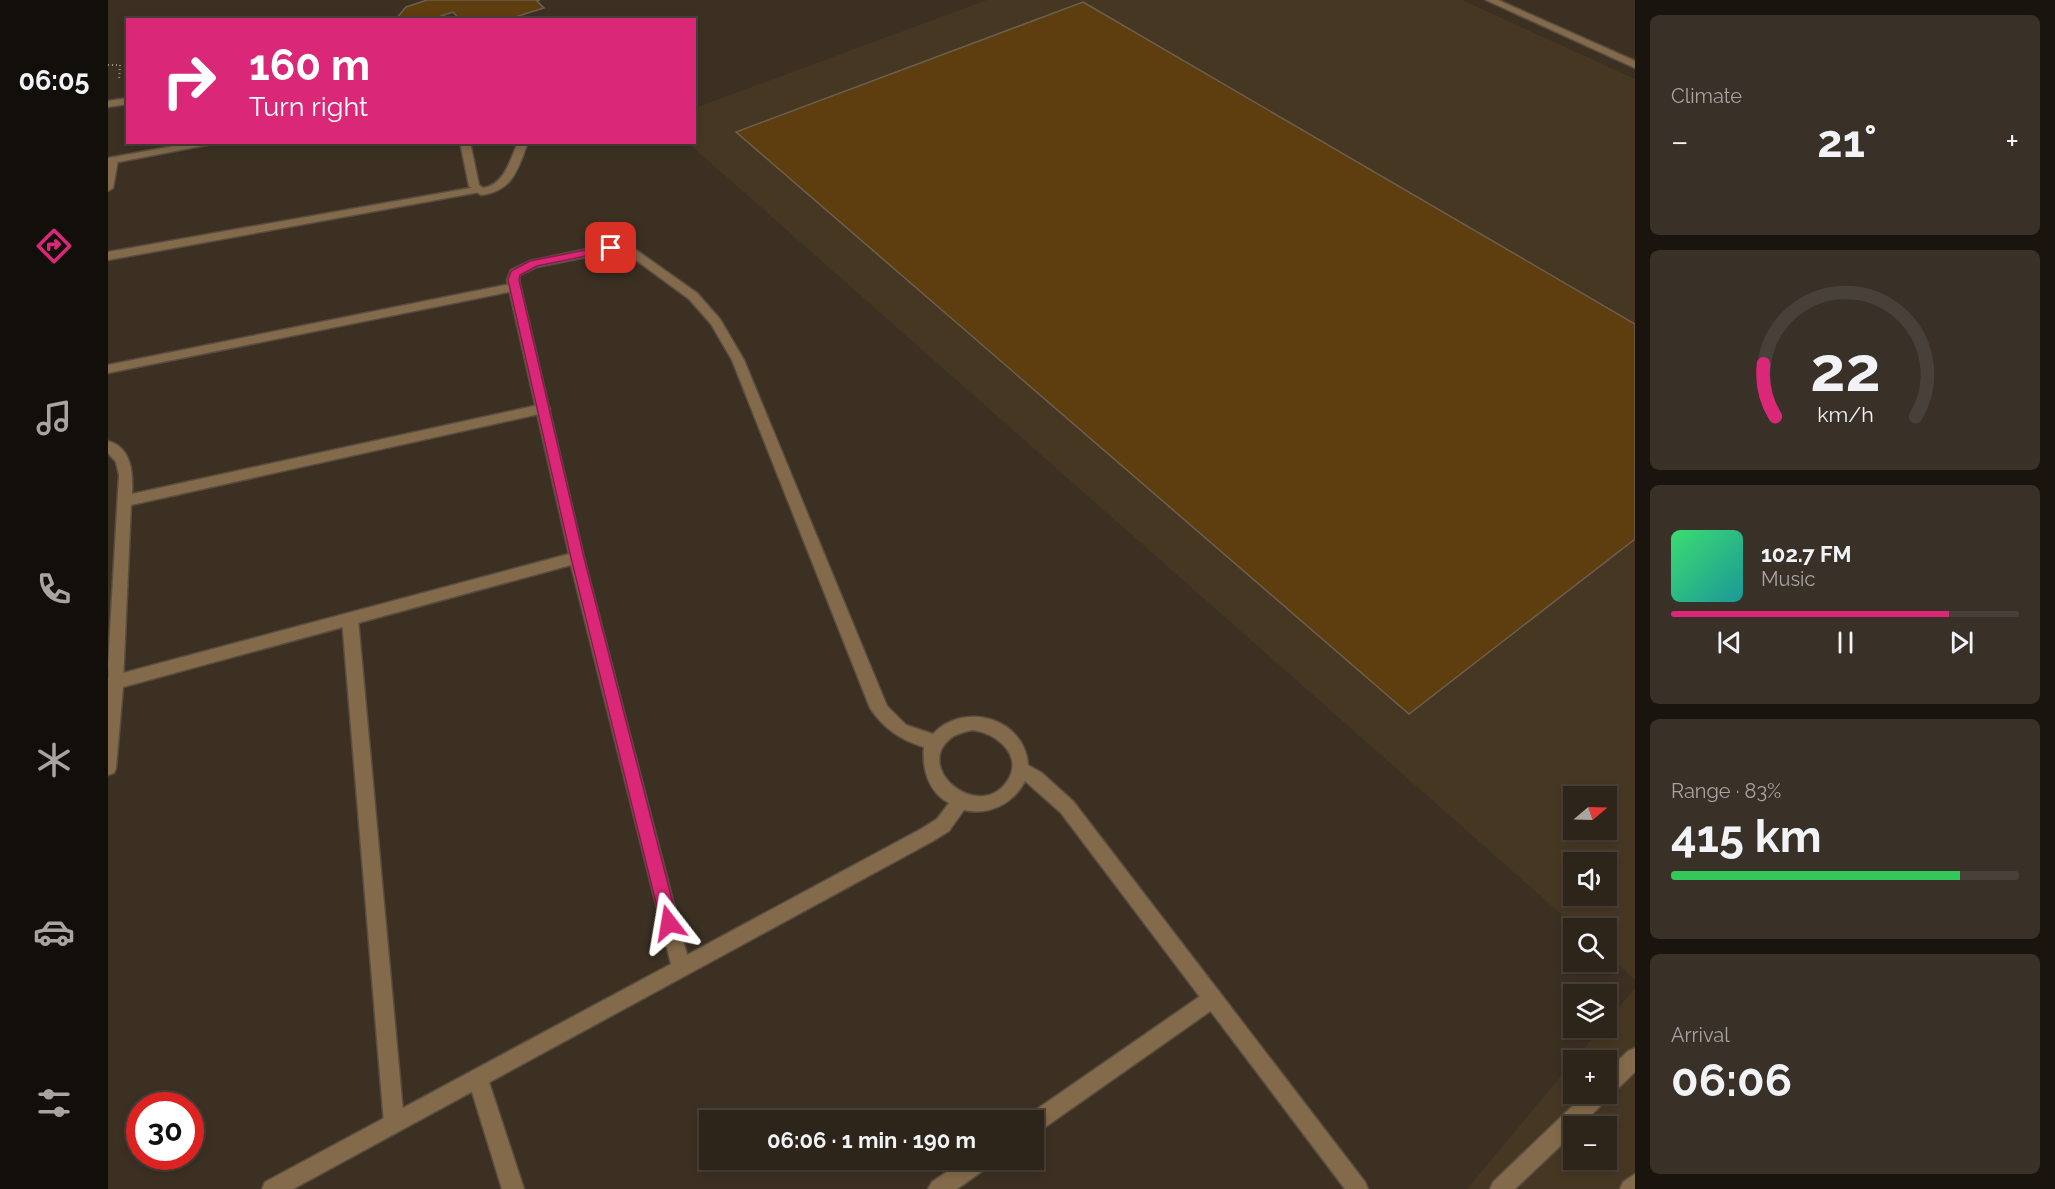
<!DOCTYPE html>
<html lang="en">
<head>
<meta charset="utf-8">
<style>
  body { margin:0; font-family:Raleway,sans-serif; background:#393027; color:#f1f3f6; height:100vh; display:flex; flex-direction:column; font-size:22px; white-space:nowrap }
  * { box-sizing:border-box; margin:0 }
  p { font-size:20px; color:#a7a4a2 }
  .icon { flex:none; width:33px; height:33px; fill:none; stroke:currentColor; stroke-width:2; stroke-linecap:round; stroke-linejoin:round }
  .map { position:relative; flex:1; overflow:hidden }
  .panel { display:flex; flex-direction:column; gap:15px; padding:15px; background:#19140e; width:420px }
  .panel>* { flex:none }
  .guide { position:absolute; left:18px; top:18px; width:570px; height:126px; border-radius:0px; box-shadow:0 3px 9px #0003,0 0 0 2px #484139; background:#db2777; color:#fff; overflow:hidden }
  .needle { width:39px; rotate:71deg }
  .fabs { position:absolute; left:1455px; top:786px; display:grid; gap:12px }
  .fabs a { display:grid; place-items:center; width:54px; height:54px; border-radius:0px; background:#2d241a; box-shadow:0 3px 9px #0003,0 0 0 2px #484139; font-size:30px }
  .speed { position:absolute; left:18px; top:1092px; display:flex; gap:12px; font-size:30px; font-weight:700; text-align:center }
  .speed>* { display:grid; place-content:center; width:78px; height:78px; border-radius:50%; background:#2d241a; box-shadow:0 3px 9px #0003,0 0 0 2px #484139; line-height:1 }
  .speed .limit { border:9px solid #d22; background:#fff; color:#111 }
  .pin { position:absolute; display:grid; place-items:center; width:51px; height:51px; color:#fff; margin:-26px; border-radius:12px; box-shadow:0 3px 9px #0006 }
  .me { position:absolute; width:66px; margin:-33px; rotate:346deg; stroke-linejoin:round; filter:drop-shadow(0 0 4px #0008) }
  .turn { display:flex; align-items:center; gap:21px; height:126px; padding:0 24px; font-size:27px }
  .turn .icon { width:78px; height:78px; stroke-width:2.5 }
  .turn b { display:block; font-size:42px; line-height:51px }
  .big { font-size:45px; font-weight:700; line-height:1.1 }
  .panel .tile { flex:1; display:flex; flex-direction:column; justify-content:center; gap:9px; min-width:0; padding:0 21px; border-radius:9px; background:#393027 }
  .panel .dial { align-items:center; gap:0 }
  .dial svg { height:156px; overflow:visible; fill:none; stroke:#484139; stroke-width:7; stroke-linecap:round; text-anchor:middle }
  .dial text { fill:#f1f3f6; stroke:none }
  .song { display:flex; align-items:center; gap:18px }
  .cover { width:72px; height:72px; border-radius:9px; background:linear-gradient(135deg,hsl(140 70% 55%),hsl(180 70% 35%)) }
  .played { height:6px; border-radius:3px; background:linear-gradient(90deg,#db2777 80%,#484139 80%) }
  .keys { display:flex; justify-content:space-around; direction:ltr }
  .heat { display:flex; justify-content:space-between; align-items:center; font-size:33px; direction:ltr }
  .charge { height:9px; border-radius:4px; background:linear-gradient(90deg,#34c759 83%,#484139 0) }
  .trip { position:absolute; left:591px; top:1110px; width:345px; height:60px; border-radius:0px; background:#2d241a; box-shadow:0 3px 9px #0003,0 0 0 2px #484139; font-weight:700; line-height:60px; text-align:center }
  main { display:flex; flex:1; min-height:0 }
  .dock { display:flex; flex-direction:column; width:108px; justify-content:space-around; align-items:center; background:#120e0a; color:#a7a4a2 }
  .dock .icon { width:42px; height:42px }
  .dock .selected { color:#db2777 }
  .dock b { font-size:27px; color:#f1f3f6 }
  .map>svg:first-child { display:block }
  .built { fill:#463723; fill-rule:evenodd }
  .building { fill:#5e3e0f; stroke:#6b5f50; stroke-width:1.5 }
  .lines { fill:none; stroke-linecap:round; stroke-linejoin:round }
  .lane-casing { stroke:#594d41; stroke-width:3 }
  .street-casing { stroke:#594d41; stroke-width:3 }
  .path { stroke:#9a9085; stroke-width:2; stroke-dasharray:1 3; stroke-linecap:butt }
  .lane { fill:#836a4a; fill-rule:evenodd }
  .street { fill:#836a4a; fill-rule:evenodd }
  .route { fill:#db2777; stroke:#8e194d; stroke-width:1.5 }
</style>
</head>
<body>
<main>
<nav class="dock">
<b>06:05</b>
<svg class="icon selected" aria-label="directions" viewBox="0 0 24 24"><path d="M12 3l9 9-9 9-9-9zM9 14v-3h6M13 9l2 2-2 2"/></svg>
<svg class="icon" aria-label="music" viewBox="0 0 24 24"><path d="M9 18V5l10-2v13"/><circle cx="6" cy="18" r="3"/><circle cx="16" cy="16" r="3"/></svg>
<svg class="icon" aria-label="phone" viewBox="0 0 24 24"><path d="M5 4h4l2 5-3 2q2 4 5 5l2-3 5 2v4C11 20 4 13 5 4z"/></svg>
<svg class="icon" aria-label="climate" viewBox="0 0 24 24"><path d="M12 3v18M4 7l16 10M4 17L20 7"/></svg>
<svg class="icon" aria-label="car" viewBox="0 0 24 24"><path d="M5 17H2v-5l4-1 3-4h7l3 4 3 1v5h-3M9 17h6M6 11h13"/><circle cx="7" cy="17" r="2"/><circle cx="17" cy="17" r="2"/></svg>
<svg class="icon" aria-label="filters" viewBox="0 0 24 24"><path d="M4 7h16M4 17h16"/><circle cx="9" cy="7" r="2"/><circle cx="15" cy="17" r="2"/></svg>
</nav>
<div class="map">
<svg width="1527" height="1189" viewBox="0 0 1527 1189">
  <rect width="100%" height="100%" fill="#3c3023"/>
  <!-- built -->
  <path class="built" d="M879,0H1354L1527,79V980L1499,954L1498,928H1469L580,143L586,142L587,108ZM1466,796H1498V830H1466ZM1466,862H1498V896H1466Z
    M1527,988V1189H1359L1465,1062L1466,1094H1498V1060H1466L1494,1028H1498L1499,1022ZM1466,1126H1498V1160H1466Z"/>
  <!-- building -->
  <path class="building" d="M319,0H432L429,1L436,8L398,20H352L345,12L333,16L337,20H287L298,7Z
    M975,2L1527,324V539L1301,714L628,132Z"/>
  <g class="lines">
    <!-- lane casing -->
    <g class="lane-casing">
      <path id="lane" d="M5,157L10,160L5,188L0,191V160Z
        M368,187L373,190L372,192L0,260V252Z
        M407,283L411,284V290L0,373V365Z
        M435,404L440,406L442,409L440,412L23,505L15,682L13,687L7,689L1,687L0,666L11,475L8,462L0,453V441C24,448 25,473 24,494Z
        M242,613L247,615L250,619L296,1123L293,1130L286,1133L279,1130L276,1123L234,619L237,615Z
        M1104,988L1111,991L1114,998L1111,1005L933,1130L926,1133V1120H917L919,1116Z
        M370,1069L377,1072L380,1079L416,1189H394L360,1079L363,1072Z
        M856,1160H883L880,1167L849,1189H820L824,1182Z"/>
    </g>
    <!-- street casing -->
    <g class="street-casing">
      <path id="street" d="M1378,0H1390L1527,61V68Z
        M20,98V104L0,107V101Z
        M88,142H114L0,164V158Z
        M352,142H362L371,185L375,188C397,184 402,160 410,142H420C410,169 405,191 373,195L361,186Z
        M503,244L524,247L589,293L612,319L636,360L779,706L798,725L825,734C856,701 917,718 920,765L934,773L965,801L1257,1182L1260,1189H1237L953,813L917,781C906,803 881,816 856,810L841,831L825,841L185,1189H154L157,1182L563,964L463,565L15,687L8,768L6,773L0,775V677L461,554L399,280L403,270L422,261ZM503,252H517L581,299L603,324L624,360L762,708C776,729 793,740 816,747C814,768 820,792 841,803L829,819L813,829L579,955L476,558L411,280L412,275L429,267ZM864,730C886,732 916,754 900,780C872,824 804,768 843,738C848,734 857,732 864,730Z
        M1527,1048V1072C1508,1090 1491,1108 1472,1126H1466V1133L1407,1189H1382L1385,1182L1477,1094H1498V1072L1520,1051Z
        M1527,1174V1189H1512L1515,1182Z"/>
    </g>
    <!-- path -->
    <path class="path" d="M0,65H12L11,80"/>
    <!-- lane -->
    <use href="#lane" class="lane"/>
    <!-- street -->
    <use href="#street" class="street"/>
  </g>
  <!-- route -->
  <path class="route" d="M503,245L507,246V250L429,266L412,275L411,280L476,558L570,923L567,928L561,931L555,928L553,923L463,558L400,280L403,271L422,261Z"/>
</svg>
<div class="fabs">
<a><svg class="needle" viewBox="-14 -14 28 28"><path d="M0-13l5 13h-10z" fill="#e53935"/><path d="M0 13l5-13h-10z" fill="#a7a4a2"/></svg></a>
<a><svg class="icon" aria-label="sound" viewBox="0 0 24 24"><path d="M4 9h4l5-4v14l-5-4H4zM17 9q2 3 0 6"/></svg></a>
<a><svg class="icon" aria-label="search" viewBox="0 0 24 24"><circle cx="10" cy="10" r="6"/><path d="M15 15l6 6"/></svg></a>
<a><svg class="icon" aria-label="layers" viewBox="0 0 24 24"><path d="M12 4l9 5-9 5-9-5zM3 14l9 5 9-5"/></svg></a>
<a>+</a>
<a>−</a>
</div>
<div class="speed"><div class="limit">30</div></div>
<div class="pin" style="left:503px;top:248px;background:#d93025"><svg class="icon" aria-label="arrive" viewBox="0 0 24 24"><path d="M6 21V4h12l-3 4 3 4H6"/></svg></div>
<svg class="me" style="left:561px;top:923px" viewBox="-20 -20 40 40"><path d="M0-17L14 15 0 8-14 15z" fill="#db2777" stroke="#fff" stroke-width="4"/></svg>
<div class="trip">06:06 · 1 min · 190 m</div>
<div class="guide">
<div class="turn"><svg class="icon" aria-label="right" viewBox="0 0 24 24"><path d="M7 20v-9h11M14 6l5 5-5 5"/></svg><div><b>160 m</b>Turn right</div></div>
</div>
</div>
<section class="panel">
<div class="tile"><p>Climate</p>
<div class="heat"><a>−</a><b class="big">21°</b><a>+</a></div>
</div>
<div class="tile dial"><svg viewBox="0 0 100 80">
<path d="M14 69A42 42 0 1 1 86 69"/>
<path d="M14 69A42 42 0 0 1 8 42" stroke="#db2777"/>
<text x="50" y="56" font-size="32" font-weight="700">22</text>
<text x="50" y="72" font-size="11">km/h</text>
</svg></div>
<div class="tile">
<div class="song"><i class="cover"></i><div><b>102.7 FM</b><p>Music</p></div></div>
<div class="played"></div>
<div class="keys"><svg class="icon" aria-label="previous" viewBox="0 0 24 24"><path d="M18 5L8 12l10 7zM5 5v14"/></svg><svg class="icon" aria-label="pause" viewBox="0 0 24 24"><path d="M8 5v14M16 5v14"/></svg><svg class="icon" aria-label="next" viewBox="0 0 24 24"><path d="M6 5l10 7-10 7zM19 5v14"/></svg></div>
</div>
<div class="tile"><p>Range · 83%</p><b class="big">415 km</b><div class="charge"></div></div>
<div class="tile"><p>Arrival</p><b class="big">06:06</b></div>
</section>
</main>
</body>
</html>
